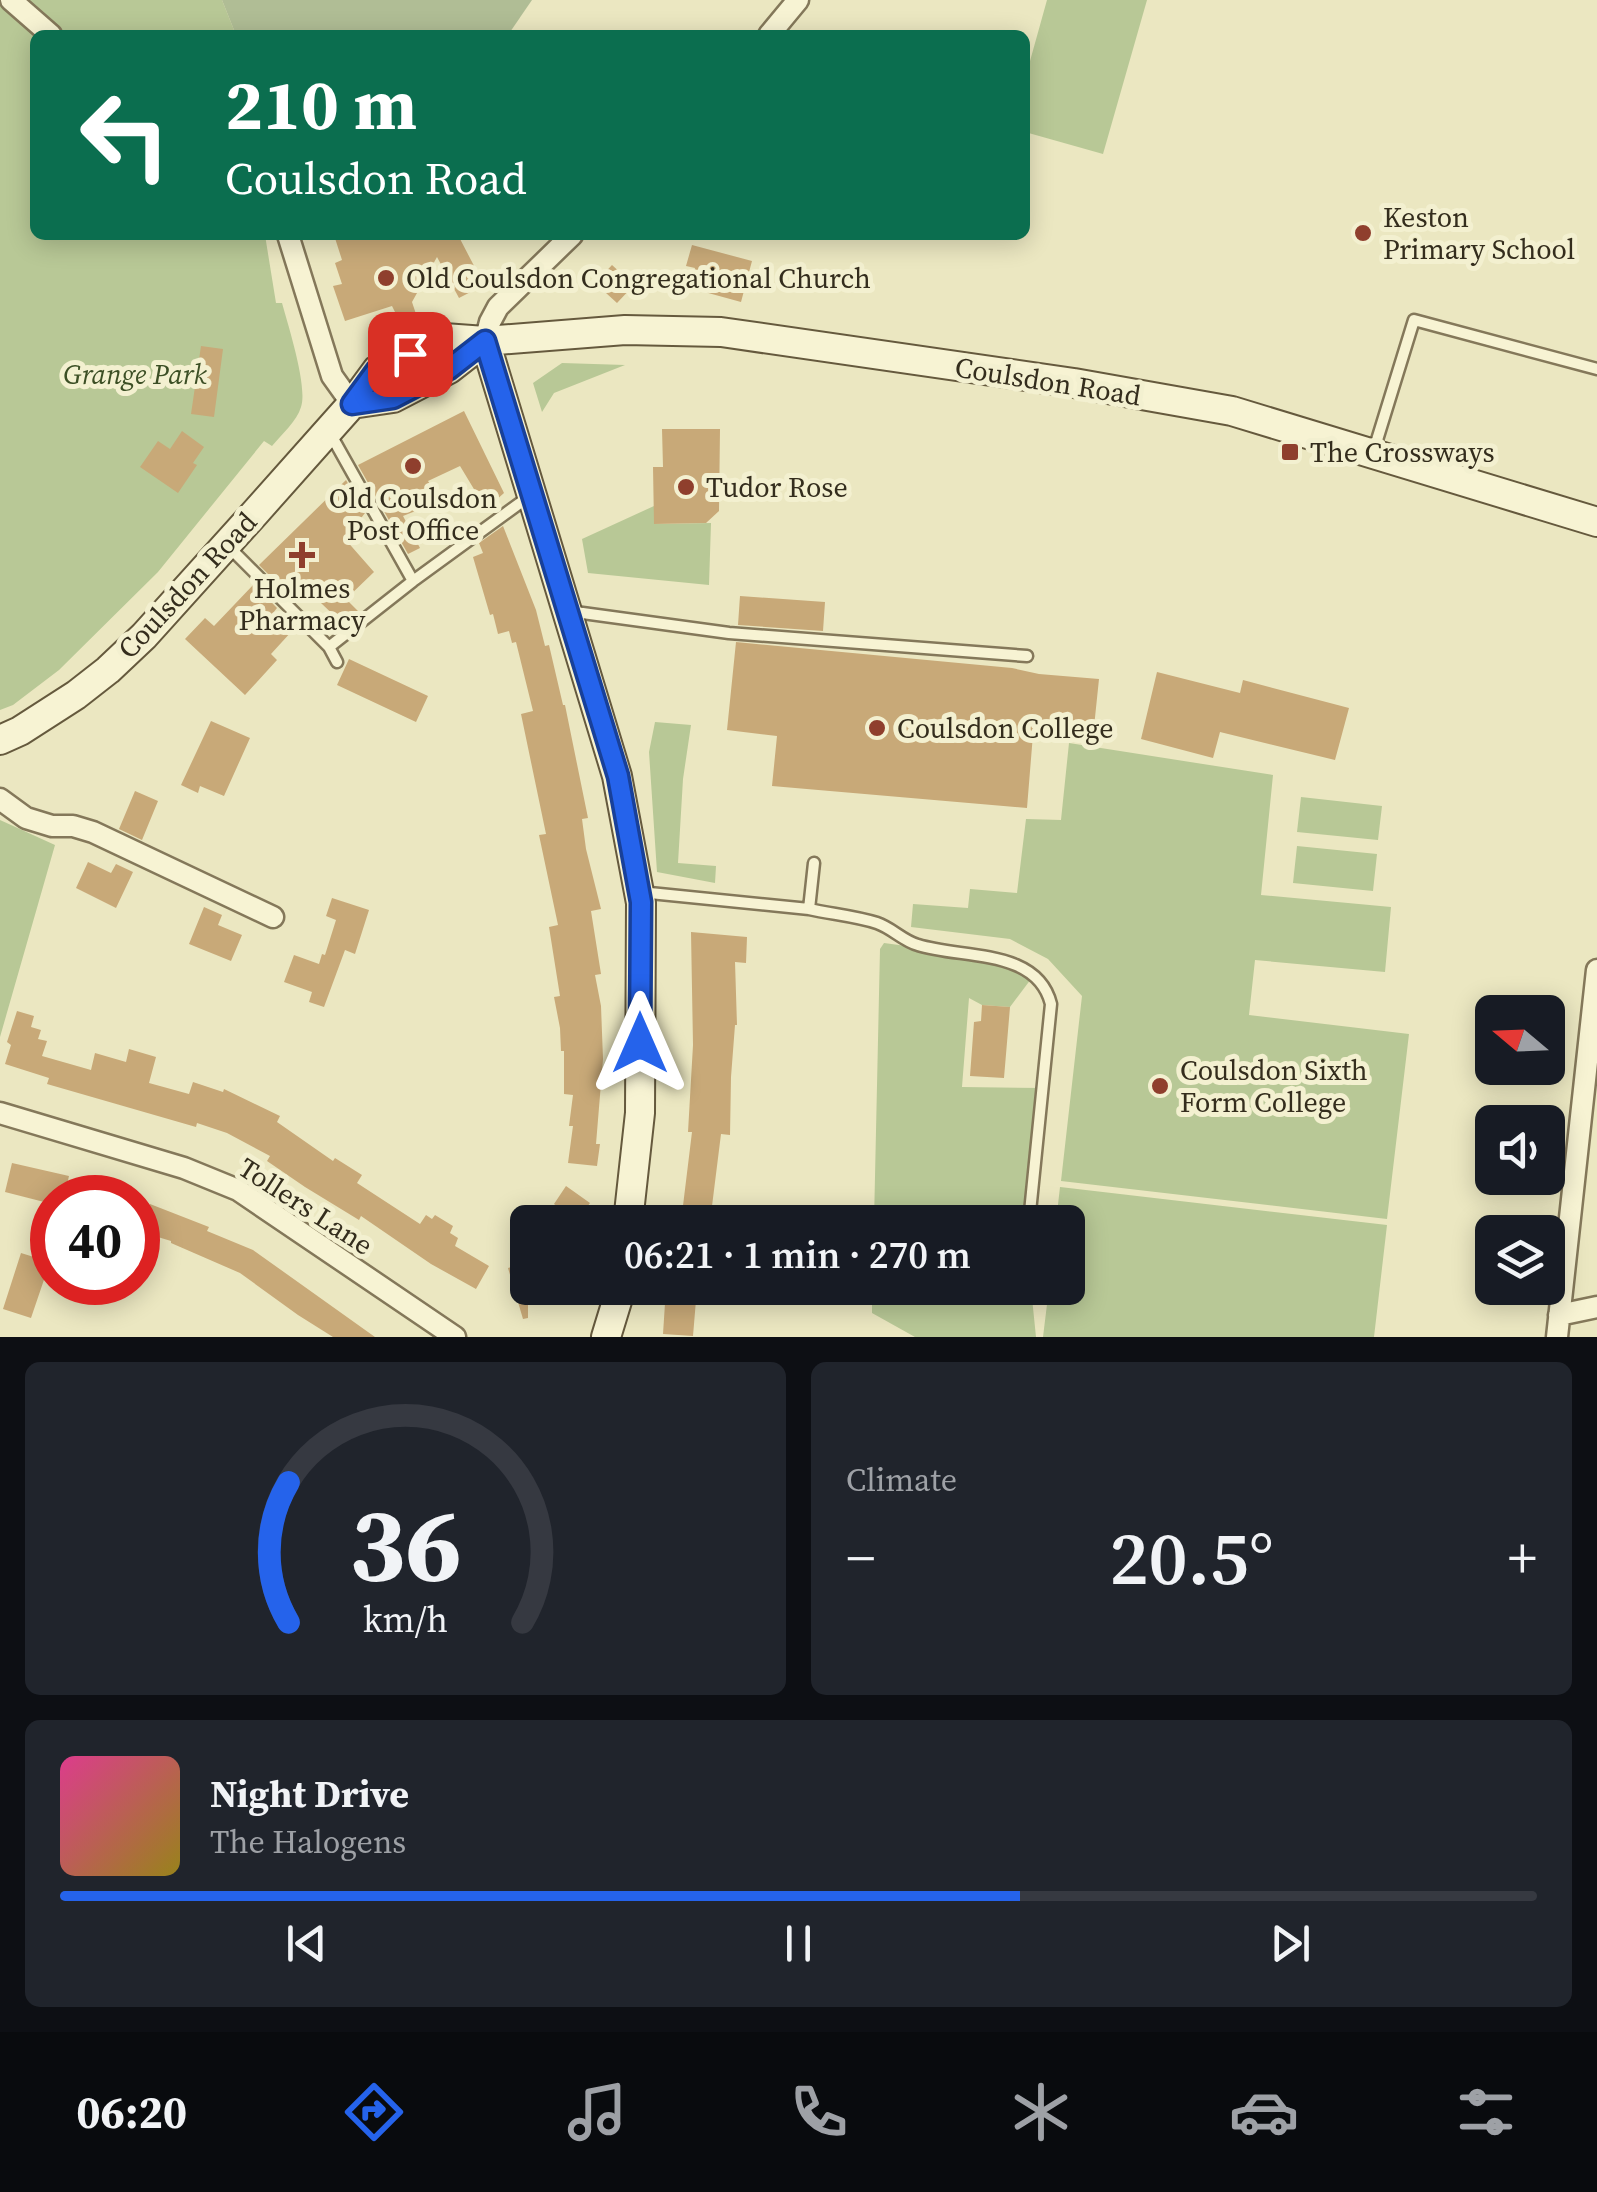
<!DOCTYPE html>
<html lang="en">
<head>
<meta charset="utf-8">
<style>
  body { margin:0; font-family:"Source Serif 4",serif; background:#20242c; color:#f1f3f6; height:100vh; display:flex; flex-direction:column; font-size:38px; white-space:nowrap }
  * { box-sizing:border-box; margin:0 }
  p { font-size:32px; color:#9ea1a6 }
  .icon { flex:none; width:55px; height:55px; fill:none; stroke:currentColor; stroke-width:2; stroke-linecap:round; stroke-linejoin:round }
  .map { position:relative; height:1337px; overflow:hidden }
  .side { display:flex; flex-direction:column; gap:25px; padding:25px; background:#0d0f14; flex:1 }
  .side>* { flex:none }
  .guide { position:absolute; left:30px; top:30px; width:1000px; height:210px; border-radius:15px; box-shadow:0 5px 25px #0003; background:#0b6e4f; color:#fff; overflow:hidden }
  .needle { width:65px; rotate:289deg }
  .controls { position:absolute; left:1475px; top:995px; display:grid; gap:20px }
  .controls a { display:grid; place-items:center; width:90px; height:90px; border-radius:15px; background:#171b24; box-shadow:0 5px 25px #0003; font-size:50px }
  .speed { position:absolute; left:30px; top:1175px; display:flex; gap:20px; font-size:50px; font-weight:700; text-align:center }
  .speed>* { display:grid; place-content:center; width:130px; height:130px; border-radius:50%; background:#171b24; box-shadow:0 5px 25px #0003; line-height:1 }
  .speed .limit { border:15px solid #d22; background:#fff; color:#111 }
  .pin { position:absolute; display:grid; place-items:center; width:85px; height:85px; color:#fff; margin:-42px; border-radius:20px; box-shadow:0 5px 15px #0006 }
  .me { position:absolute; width:110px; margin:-55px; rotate:0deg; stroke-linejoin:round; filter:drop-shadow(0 0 8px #0008) }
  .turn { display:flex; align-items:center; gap:35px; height:210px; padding:0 30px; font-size:45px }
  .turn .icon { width:130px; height:130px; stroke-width:2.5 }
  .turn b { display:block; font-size:70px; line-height:85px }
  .big { font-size:75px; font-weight:600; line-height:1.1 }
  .side .card { flex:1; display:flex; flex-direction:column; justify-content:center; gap:15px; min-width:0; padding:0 35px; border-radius:15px; background:#20242c }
  .side .dial { align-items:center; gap:0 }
  .dial svg { height:260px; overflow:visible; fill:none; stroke:#363941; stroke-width:7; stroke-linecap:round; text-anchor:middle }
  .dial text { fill:#f1f3f6; stroke:none }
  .song { display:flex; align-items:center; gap:30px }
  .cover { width:120px; height:120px; border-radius:15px; background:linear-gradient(135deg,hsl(330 70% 55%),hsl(50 70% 35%)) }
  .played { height:10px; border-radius:5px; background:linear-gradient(90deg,#2563eb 65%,#363941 65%) }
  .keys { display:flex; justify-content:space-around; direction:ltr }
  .heat { display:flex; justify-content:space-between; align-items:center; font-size:55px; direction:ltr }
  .side .tiles { flex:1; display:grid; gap:25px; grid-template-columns:1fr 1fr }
  .card:last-child { grid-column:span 2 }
  .trip { position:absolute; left:510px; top:1205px; width:575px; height:100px; border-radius:15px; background:#171b24; box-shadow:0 5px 25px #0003; font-weight:600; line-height:100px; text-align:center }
  .tabs { display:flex; height:160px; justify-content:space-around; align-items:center; background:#090b0e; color:#9ea1a6 }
  .tabs .icon { width:70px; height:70px }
  .tabs .current { color:#2563eb }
  .tabs b { font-size:45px; color:#f1f3f6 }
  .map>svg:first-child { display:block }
  .green { fill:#b8c896 }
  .cemetery { fill:#b0bd95 }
  .building { fill:#c8a978 }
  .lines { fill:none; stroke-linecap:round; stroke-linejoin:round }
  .lane-casing { stroke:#84785a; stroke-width:15 }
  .street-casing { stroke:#84785a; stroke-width:25 }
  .secondary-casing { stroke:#65593d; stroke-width:32 }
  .lane { stroke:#f7f3d3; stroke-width:10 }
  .street { stroke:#f7f3d3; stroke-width:20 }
  .secondary { stroke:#f7f3d3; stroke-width:28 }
  .route-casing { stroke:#184099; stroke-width:25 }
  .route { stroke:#2563eb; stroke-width:18 }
  .poi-dot { fill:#8f3f2d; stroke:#f3f0d0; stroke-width:4 }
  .labels { text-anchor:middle; stroke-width:10; stroke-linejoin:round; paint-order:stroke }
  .poi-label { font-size:28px; fill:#342d1d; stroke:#f3f0d0; text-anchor:start }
  .park-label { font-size:28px; font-style:italic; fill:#3c4f25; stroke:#f3f0d0 }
  .street-label { font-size:28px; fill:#342d1d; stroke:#f3f0d0 }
</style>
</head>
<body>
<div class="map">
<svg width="1597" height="1337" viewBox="0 0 1597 1337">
  <rect width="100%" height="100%" fill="#ebe7c1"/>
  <!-- green -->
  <path class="green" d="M0,0H222L236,35H35V235H265L276,303H282C288,325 308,387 301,407C297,421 282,434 272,446L264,441L158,572L59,670L13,705L0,710Z
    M1047,0H1147L1103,154L1025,132V79Z
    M562,363L625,365L554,393L542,412L533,383Z
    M654,506V524L711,523L709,585L588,573L582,539Z
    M655,722L691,725L683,779L678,863L716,866L715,883L657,872L649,752Z
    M1069,743L1273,775L1261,895L1391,907L1385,972L1255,960L1249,1015L1409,1034L1387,1219L1061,1181L1082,996L1048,959L1010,939L911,927L913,904L968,908L970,889L1017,893L1026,819L1061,820Z
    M1301,797L1382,806L1378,840L1297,832Z
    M0,820L55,845L0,1037Z
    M1297,846L1377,854L1373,891L1293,883Z
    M884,943L995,958L1034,975L1010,1007L982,1005L969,998L962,1087L1043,1088L1029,1222H874L880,949Z
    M1060,1187L1387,1225L1374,1337H1043L1049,1288H1068V1222H1056Z
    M872,1288H1031L1036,1337H915L872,1313Z"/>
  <!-- cemetery -->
  <path class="cemetery" d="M222,0H532L508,35H236Z"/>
  <!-- building -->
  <path class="building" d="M334,235H458L484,285L459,298L437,257L412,302L417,317L400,322L392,306L345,321L333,286L342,284L335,263L342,260Z
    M692,245L752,261L741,302L690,288L695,268L686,266Z
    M612,265L634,285L617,303L595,283Z
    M201,346L223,349L214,417L191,414Z
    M464,411L504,493L486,509L460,466L428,481L435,493L416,502L418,510L403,516L420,548L408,554L358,465Z
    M662,429H720L719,511L706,523L654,524L653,467H663Z
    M182,431L204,447L193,463L197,465L178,493L140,467L158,441L170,449Z
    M346,480L365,513L345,539L374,572L346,599L358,611L343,624L300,583L289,595L259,565Z
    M503,526L536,610L545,646L549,645L563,705H565L588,818L582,819L586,849L601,909L591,911L601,974L595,975L601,1006L603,1059L596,1144H600L597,1166L568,1163L573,1126H569L573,1095L564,1094V1051H561L560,1028L554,997L560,996L549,927L558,925L539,835L546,834L521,714L533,711L516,642L512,643L509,631L498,634L493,614L490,615L473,557L483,553L479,543Z
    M254,584L277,608L273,613L292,631L271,654L277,660L245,695L185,639L205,618L214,626Z
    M740,596L825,602L823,631L738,625Z
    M736,642L1012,668L1039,674L1099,679L1094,727L1034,722L1027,808L772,786L777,736L727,730Z
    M349,659L428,696L416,722L337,685Z
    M1157,672L1240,693L1243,680L1349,708L1335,760L1220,732L1213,758L1141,739Z
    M211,721L250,738L224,796L200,786L198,793L181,785Z
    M135,791L158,801L142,840L119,829Z
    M88,862L111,873L116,864L133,872L116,908L76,888Z
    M332,898L369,910L355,954L345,950L324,1007L309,1002L312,992L284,982L294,955L319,964L322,954L325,955L336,920L326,916Z
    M204,907L222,915L218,925L242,935L231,961L189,944Z
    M691,932L747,937L746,963L735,962L737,1025H735L731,1077L730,1135L721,1134L710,1222H681L692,1132H688L693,1045Z
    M982,1005L1010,1007L1004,1078L970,1076L974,1022L981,1021Z
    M17,1011L34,1016L31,1027L41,1030L38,1039L47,1041L42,1056L91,1070L95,1053L126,1062L129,1049L156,1057L149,1083L189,1094L193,1082L223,1092L224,1089L280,1116L277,1122L333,1161L335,1158L362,1175L357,1183L420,1224L426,1215L432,1219L435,1215L453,1226L450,1233L458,1238L455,1246L489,1266L476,1289L431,1264L361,1216L359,1220L305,1187L267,1161L270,1156L227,1133L197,1123L196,1127L47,1084L49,1078L5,1064L11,1045L7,1042Z
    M12,1163L69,1176L64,1198H52V1204L5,1192Z
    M566,1186L590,1203L577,1221L554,1204Z
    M150,1204L209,1227L207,1231L253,1250L375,1337H333L298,1315L240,1273L171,1243V1241L138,1231V1211L147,1214Z
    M21,1253L50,1262L31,1318L3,1309Z
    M528,1262V1318L523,1319L508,1268Z
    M666,1288H697L693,1336L663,1334Z"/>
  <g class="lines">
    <!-- lane casing -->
    <g class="lane-casing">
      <path id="lane" d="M331,435L413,581
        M1373,453L1414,320L1597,369
        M230,548L329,647L413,581L531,495
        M568,611L729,633L1027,656
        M329,647L337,662
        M640,892L809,909L814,863
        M809,909C831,914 855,916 877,923C892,928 903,941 918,945C962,959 1037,948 1051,1004L1029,1222"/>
    </g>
    <!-- street casing -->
    <g class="street-casing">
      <path id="street" d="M11,0L51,35
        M769,35L798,0
        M288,235L332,376L352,404
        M485,341L490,322L498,307L572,235
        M0,799L26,818L52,826H73L93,832L273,917
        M0,1113L184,1168L238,1190L455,1337
        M1559,1315L1597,1307
        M1557,1337L1597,970"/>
    </g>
    <!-- secondary casing -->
    <g class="secondary-casing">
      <path id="secondary" d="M485,341L617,776L641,903L640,1113L628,1222
        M352,404L393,398L449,369L485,341
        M0,740L20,731L76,695L108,670L144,636L255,513L352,404L377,370L444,338L485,341L625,330L721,332L1074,383L1232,411L1597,522
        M606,1337L621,1288"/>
    </g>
    <!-- lane -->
    <use href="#lane" class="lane"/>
    <!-- street -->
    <use href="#street" class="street"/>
    <!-- secondary -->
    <use href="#secondary" class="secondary"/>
  </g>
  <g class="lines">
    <!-- route casing -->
    <g class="route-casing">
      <path id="route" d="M410,354L377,370L352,404L393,398L449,369L485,341L618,776L641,902L640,1043"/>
    </g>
    <!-- route -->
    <use href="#route" class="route"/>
  </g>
  <!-- markers -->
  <g class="poi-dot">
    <circle cx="1363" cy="233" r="10"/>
    <circle cx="386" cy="278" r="10"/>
    <rect x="1280" y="442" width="20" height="20" rx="5"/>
    <circle cx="413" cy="466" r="10"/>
    <circle cx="686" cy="487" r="10"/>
    <path d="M297 540h10v10h10v10h-10v10h-10v-10h-10v-10h10z"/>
    <circle cx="877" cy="728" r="10"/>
    <circle cx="1160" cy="1086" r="10"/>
  </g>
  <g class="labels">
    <!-- poi labels -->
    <g class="poi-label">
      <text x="1383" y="227">Keston<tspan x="1383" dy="32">Primary School</tspan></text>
      <text x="406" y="288">Old Coulsdon Congregational Church</text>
      <text x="1310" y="462">The Crossways</text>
      <text x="706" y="497">Tudor Rose</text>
      <text x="413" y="508" text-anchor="middle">Old Coulsdon<tspan x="413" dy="32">Post Office</tspan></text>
      <text x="302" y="598" text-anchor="middle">Holmes<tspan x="302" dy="32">Pharmacy</tspan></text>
      <text x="897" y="738">Coulsdon College</text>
      <text x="1180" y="1080">Coulsdon Sixth<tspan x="1180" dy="32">Form College</tspan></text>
    </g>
    <!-- park labels -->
    <g class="park-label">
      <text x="135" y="384">Grange Park</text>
    </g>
    <!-- street labels -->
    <g class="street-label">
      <text transform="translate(1048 381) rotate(9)" y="10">Coulsdon Road</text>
      <text transform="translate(187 585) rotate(-47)" y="10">Coulsdon Road</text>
      <text transform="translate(306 1206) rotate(33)" y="10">Tollers Lane</text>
    </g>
  </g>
</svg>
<div class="controls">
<a><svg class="needle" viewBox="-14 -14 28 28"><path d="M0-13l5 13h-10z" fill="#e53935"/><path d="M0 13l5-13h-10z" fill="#9ea1a6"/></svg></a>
<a><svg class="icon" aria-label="sound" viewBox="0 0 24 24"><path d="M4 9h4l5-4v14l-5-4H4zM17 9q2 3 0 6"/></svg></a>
<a><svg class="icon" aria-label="layers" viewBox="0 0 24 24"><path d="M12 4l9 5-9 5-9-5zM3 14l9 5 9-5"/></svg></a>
</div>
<div class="speed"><div class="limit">40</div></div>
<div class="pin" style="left:410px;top:354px;background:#d93025"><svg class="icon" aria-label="arrive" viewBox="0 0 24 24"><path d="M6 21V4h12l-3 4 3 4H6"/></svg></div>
<svg class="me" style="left:640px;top:1043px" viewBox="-20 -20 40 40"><path d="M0-17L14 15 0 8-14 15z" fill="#2563eb" stroke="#fff" stroke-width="4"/></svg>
<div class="trip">06:21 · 1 min · 270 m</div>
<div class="guide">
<div class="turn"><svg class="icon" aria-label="left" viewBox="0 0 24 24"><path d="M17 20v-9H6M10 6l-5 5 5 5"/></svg><div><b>210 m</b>Coulsdon Road</div></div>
</div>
</div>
<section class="side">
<div class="tiles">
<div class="card dial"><svg viewBox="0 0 100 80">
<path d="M14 69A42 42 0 1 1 86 69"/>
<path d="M14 69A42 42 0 0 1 14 26" stroke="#2563eb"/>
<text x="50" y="56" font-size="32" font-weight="700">36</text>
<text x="50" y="72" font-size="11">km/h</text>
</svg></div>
<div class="card"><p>Climate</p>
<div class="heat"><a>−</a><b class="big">20.5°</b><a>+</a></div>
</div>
<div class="card">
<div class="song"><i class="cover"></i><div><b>Night Drive</b><p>The Halogens</p></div></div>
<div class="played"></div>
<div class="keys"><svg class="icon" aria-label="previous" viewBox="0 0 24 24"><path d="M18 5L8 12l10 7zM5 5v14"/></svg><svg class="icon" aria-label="pause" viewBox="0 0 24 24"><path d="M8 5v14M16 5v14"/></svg><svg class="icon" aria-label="next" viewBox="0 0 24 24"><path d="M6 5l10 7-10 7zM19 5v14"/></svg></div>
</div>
</div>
</section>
<nav class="tabs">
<b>06:20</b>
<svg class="icon current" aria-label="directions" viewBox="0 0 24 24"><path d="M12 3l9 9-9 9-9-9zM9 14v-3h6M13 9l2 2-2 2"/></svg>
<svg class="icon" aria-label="music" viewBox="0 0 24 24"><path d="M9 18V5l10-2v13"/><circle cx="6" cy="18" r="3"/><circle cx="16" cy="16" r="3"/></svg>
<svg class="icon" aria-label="phone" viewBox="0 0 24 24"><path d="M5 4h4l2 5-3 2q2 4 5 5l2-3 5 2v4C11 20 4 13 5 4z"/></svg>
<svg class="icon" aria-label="climate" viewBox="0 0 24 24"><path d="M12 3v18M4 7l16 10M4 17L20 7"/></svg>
<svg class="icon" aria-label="car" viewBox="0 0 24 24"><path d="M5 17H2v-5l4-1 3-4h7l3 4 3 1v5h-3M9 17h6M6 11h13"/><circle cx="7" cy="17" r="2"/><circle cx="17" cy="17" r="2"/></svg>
<svg class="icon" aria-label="filters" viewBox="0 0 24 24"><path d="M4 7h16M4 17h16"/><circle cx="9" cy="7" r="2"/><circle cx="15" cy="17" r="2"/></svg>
</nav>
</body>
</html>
